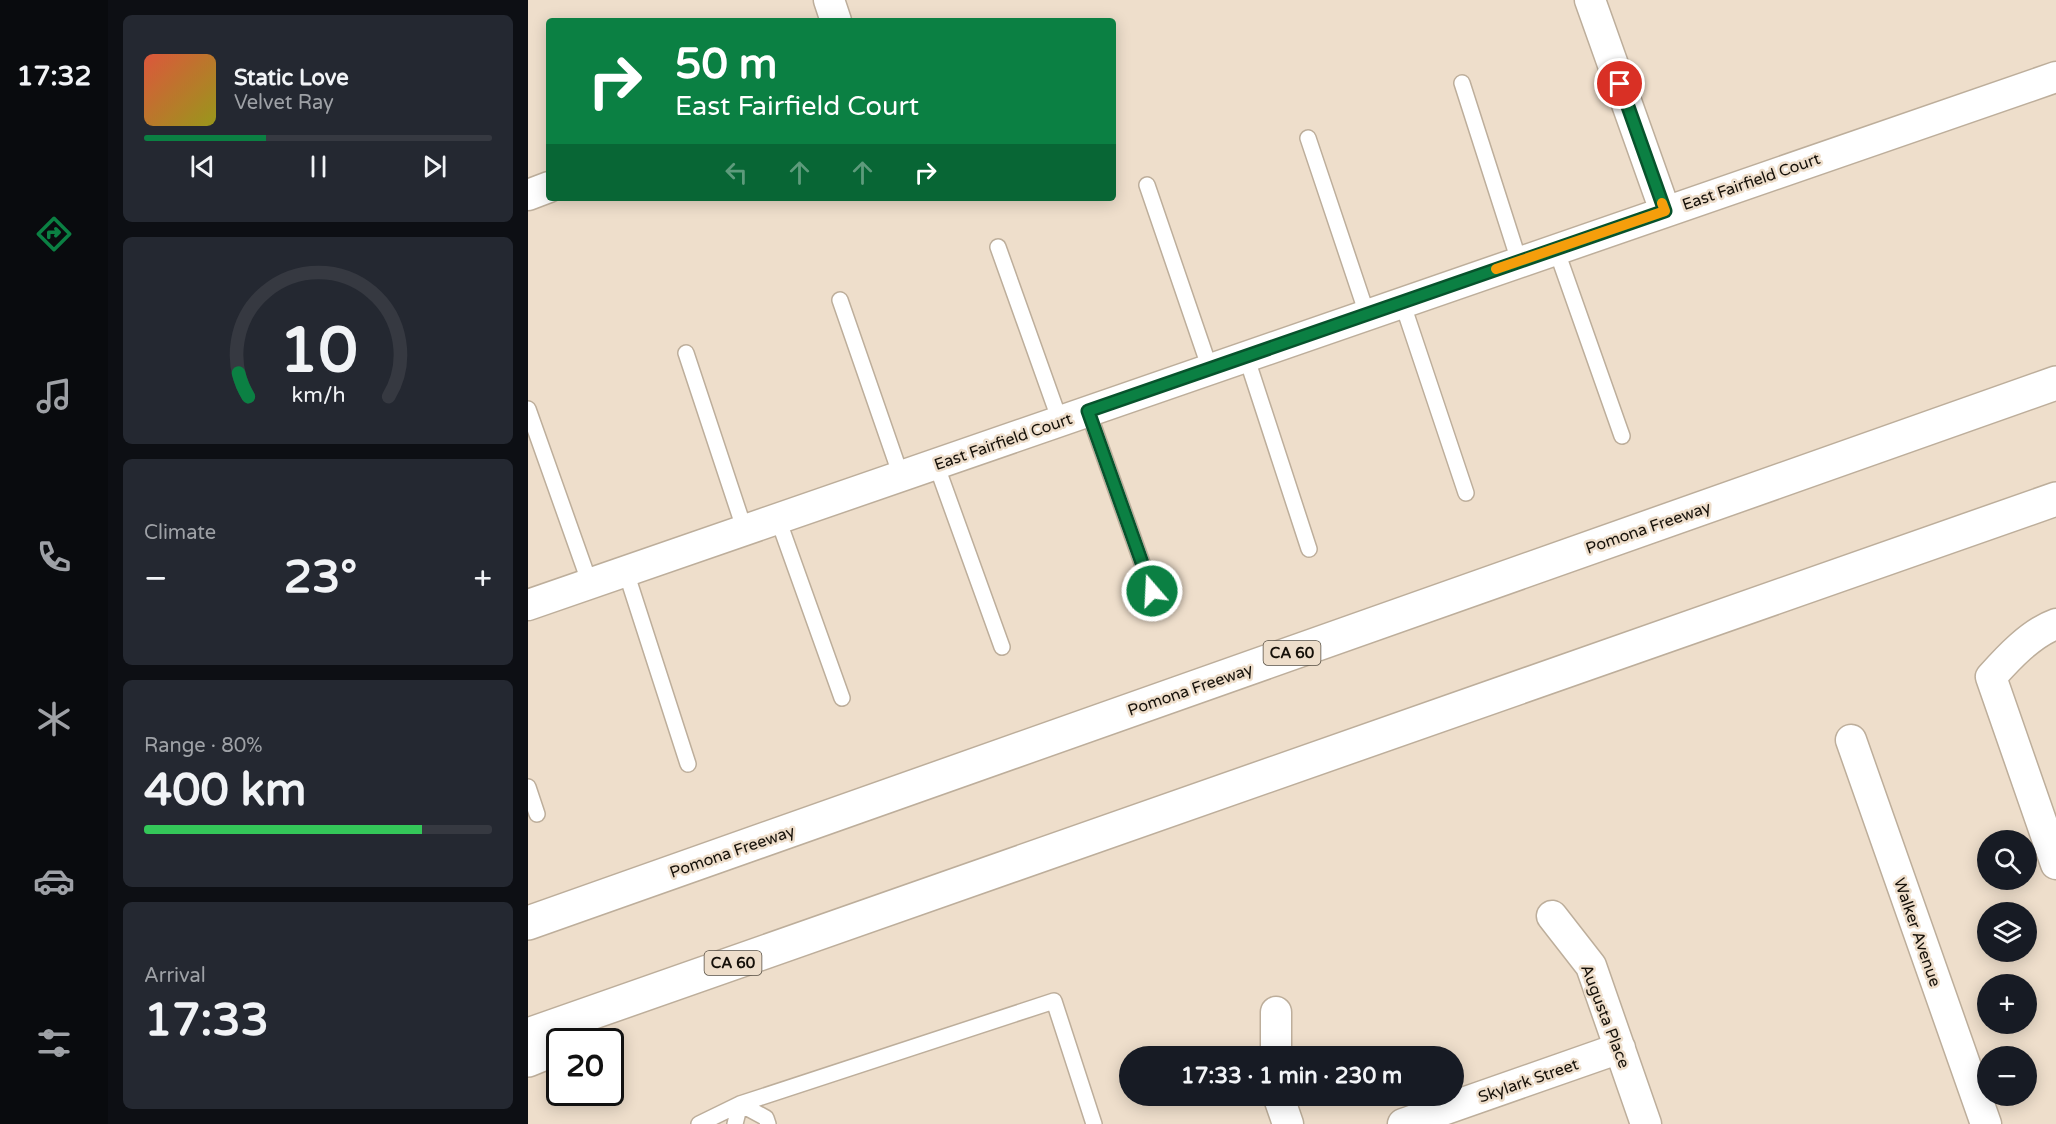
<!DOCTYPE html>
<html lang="en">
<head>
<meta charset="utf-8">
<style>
  body { margin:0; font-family:"Varela Round",sans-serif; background:#242831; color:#f1f3f6; height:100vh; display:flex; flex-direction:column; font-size:22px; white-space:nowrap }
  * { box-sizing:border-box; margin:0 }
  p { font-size:20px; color:#9ea1a6 }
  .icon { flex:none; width:33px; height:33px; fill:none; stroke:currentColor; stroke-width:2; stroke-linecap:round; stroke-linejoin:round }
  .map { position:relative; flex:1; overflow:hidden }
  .sheet { display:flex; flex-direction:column; gap:15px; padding:15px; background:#0d0f14; width:420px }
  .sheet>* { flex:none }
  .guide { position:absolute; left:18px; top:18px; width:570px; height:183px; border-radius:6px; box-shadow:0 3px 15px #0003; background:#0b8043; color:#fff; overflow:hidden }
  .controls { position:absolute; left:1449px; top:830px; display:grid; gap:12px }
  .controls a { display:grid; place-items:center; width:60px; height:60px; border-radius:50%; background:#171b24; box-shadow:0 3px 15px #0003; font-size:30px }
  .speed { position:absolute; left:18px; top:1028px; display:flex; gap:12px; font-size:30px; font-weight:700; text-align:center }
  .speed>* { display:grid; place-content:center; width:78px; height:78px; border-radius:50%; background:#171b24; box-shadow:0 3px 15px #0003; line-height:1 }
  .speed .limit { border:3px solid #111; border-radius:9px; background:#fff; color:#111 }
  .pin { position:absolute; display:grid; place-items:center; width:51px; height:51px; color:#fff; margin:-26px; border:3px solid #fff; border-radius:50%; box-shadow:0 2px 6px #0007 }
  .me { position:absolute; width:66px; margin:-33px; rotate:341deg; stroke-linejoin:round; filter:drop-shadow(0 0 4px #0008) }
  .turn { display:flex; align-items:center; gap:21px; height:126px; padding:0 30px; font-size:27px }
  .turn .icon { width:78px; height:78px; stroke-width:2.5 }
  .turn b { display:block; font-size:42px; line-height:51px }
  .lanes { display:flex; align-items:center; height:57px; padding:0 30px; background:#0003; justify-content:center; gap:30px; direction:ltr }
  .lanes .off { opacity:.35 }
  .big { font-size:45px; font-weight:700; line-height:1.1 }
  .sheet .card { flex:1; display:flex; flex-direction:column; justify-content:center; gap:9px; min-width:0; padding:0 21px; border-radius:9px; background:#242831 }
  .sheet .dial { align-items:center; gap:0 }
  .dial svg { height:156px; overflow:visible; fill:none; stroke:#363941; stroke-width:7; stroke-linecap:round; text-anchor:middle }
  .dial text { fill:#f1f3f6; stroke:none }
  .song { display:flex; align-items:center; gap:18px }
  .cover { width:72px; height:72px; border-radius:9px; background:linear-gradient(135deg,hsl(10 70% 55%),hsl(60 70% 35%)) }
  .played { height:6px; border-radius:3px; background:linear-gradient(90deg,#0b8043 35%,#363941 35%) }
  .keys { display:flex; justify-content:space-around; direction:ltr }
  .heat { display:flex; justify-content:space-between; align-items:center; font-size:33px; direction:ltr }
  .charge { height:9px; border-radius:4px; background:linear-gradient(90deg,#34c759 80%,#363941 0) }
  .trip { position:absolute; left:591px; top:1046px; width:345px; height:60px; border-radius:30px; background:#171b24; box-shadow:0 3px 15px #0003; font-weight:700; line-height:60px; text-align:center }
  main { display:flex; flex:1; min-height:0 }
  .tab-bar { display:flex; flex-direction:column; width:108px; justify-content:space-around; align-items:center; background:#090b0e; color:#9ea1a6 }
  .tab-bar .icon { width:42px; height:42px }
  .tab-bar .on { color:#0b8043 }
  .tab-bar b { font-size:27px; color:#f1f3f6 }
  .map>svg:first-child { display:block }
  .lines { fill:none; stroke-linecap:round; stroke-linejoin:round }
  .lane-casing { stroke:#bdae9b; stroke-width:18 }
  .street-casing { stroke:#bdae9b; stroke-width:33 }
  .highway-casing { stroke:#bdae9b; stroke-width:36 }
  .lane { stroke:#fff; stroke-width:15 }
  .street { stroke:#fff; stroke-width:30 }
  .highway { stroke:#fff; stroke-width:33 }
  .route-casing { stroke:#07532c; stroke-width:15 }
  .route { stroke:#0b8043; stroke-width:10 }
  .slow { stroke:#f59e0b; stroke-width:10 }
  .labels { text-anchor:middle; stroke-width:5; stroke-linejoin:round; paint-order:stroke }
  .shield { fill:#eedecb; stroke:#564e43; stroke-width:1.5 }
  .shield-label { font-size:15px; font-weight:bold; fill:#151009 }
  .street-label { font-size:16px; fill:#151009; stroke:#eedecb }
</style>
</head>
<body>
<main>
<nav class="tab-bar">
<b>17:32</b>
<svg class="icon on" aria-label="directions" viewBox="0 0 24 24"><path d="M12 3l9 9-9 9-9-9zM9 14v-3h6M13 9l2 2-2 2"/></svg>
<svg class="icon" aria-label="music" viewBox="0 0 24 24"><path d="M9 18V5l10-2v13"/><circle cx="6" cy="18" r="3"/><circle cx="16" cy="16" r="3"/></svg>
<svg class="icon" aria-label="phone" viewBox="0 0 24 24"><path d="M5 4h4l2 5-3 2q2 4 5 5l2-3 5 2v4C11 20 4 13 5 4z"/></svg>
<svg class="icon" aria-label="climate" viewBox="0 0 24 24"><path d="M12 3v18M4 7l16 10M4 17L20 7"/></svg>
<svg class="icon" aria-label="car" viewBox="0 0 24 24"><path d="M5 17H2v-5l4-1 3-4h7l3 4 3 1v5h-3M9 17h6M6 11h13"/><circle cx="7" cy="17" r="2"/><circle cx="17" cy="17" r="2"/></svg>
<svg class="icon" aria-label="filters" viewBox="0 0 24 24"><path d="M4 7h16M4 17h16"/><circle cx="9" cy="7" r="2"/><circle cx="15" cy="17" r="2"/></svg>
</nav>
<section class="sheet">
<div class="card">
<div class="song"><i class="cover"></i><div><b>Static Love</b><p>Velvet Ray</p></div></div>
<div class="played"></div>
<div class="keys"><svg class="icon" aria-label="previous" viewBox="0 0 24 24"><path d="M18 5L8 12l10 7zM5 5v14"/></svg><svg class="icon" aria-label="pause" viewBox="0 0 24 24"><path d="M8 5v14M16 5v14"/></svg><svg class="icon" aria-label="next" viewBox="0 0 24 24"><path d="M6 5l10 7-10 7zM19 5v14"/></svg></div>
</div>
<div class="card dial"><svg viewBox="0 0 100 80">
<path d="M14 69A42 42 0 1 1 86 69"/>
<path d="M14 69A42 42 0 0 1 9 57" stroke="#0b8043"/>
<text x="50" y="56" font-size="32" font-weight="700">10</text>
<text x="50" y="72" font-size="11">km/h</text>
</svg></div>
<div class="card"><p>Climate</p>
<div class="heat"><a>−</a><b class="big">23°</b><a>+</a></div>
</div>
<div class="card"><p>Range · 80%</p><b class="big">400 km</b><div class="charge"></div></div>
<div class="card"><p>Arrival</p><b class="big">17:33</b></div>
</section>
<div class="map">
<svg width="1528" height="1124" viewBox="0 0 1528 1124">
  <rect width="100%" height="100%" fill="#eedecb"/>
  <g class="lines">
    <!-- lane casing -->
    <g class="lane-casing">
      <path id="lane" d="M934,83L991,261
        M780,138L839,314
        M619,185L682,369
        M470,247L532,421
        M1028,249L1094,436
        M312,300L373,476
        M874,302L938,493
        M158,353L217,531
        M718,356L781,549
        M0,409L62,584
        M560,411L624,591
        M408,464L474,647
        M250,519L314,698
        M98,572L160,764
        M0,787L9,814
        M212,1104L238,1118L240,1124
        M171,1124L212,1104L526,1001L566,1124
        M207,1124L212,1104"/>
    </g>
    <!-- street casing -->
    <g class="street-casing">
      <path id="street" d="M301,0L308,21
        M1062,0L1137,211
        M0,195L21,187
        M0,605L1528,77
        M1528,624C1503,633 1480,658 1463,677L1528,864
        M1323,740L1458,1124
        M1024,916L1063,966L1118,1124
        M748,1056V1012
        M750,1095L760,1124
        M875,1124L1092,1048"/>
    </g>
    <!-- highway casing -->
    <g class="highway-casing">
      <path id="highway" d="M0,923L1528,383
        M0,1035L1528,499
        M0,1060L32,1047"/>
    </g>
    <!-- lane -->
    <use href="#lane" class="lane"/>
    <!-- street -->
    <use href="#street" class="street"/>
    <!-- highway -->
    <use href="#highway" class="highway"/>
  </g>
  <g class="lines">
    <!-- route casing -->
    <g class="route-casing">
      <path id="route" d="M624,591L560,411L1137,211L1092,84"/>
    </g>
    <!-- route -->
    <use href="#route" class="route"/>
    <!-- slow -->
    <path class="slow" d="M968,269L1137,211L1134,203"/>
  </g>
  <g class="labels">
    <!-- shield labels -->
    <g class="shield">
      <rect x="735.5" y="641" width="57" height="24" rx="4.5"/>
      <rect x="176.5" y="951" width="57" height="24" rx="4.5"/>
    </g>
    <g class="shield-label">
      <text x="764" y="658">CA 60</text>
      <text x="205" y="968">CA 60</text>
    </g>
    <!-- street labels -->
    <g class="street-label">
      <text transform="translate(1223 181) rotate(-19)" y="6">East Fairfield Court</text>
      <text transform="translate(475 441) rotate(-19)" y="6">East Fairfield Court</text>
      <text transform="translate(1120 527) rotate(-19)" y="6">Pomona Freeway</text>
      <text transform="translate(662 689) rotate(-19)" y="6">Pomona Freeway</text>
      <text transform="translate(204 851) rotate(-19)" y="6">Pomona Freeway</text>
      <text transform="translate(1390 932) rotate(71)" y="6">Walker Avenue</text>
      <text transform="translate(1078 1016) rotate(69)" y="6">Augusta Place</text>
      <text transform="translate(1000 1080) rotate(-19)" y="6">Skylark Street</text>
    </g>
  </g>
</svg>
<div class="controls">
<a><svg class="icon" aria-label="search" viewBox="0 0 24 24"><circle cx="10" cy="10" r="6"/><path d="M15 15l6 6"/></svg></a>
<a><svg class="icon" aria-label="layers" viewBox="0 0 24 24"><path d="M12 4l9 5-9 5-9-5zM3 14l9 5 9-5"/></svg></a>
<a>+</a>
<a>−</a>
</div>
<div class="speed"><div class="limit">20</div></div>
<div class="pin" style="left:1092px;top:84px;background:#d93025"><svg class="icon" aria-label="arrive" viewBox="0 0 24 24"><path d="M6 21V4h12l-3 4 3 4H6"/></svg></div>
<svg class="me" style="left:624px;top:591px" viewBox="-20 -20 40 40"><circle r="17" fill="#0b8043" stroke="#fff" stroke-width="3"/><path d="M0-11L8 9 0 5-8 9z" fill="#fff"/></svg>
<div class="trip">17:33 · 1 min · 230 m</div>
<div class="guide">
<div class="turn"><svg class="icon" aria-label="right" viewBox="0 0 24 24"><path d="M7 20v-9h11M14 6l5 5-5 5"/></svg><div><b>50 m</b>East Fairfield Court</div></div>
<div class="lanes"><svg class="icon off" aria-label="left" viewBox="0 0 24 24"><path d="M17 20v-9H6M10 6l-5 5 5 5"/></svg><svg class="icon off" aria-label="ahead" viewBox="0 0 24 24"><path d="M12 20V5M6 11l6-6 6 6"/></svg><svg class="icon off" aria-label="ahead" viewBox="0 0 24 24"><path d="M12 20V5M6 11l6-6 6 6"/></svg><svg class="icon" aria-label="right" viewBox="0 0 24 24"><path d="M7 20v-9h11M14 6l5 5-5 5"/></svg></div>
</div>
</div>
</main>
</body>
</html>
